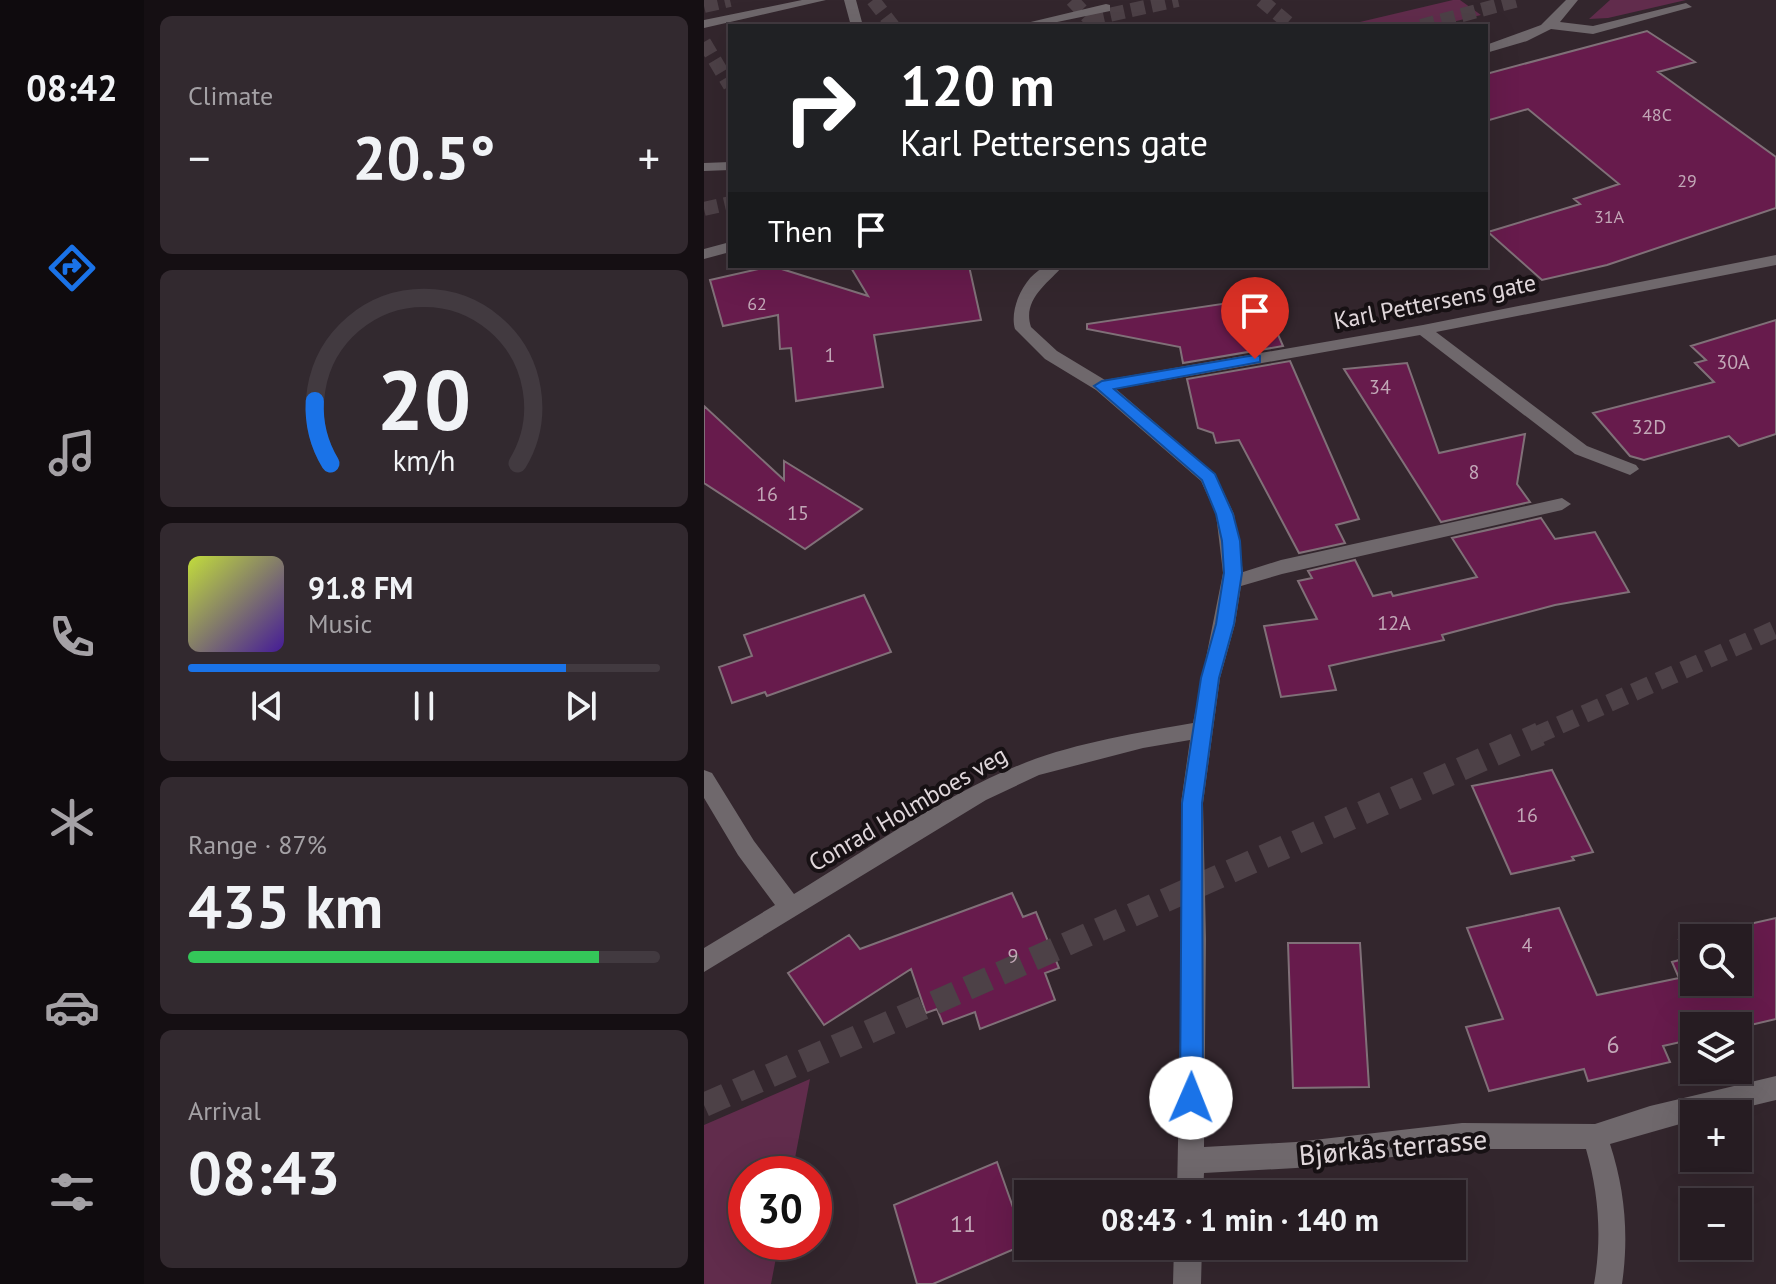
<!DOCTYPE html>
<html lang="en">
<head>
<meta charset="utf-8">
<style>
  body { margin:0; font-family:"PT Sans",sans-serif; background:#32292f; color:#f1f3f6; height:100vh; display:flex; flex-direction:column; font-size:30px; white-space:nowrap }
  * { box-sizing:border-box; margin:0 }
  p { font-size:26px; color:#a4a1a5 }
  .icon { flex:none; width:44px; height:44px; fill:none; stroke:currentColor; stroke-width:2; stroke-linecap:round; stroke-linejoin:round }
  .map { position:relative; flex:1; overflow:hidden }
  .panel { display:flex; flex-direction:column; gap:16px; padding:16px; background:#150f13; width:560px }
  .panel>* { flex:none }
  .hud { position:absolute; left:24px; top:24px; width:760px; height:244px; border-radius:0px; box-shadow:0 8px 32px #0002,0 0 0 2px #423a40; background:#202124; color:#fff; overflow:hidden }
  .tools { position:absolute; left:976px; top:924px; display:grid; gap:16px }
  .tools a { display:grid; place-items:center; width:72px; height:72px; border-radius:0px; background:#261c22; box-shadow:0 8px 32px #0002,0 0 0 2px #423a40; font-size:40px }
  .speed { position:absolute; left:24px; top:1156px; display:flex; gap:16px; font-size:40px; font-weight:700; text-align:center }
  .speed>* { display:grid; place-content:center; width:104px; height:104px; border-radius:50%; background:#261c22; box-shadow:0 8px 32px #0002,0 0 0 2px #423a40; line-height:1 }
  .speed .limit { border:12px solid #d22; background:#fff; color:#111 }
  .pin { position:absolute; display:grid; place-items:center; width:68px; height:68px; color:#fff; margin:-82px -34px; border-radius:50% 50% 50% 0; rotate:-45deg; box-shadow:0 0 8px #0007 }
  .pin .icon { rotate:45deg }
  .me { position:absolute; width:88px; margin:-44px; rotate:1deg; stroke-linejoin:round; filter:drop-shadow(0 0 6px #0008) }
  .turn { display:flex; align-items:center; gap:28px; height:168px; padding:0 40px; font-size:36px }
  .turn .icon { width:104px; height:104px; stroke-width:2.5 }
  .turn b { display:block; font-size:56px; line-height:68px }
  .then { display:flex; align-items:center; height:76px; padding:0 40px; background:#0003; gap:16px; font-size:30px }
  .big { font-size:60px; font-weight:600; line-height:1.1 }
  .panel .card { flex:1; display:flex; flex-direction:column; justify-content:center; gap:12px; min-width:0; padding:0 28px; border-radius:12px; background:#32292f }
  .panel .dial { align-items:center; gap:0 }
  .dial svg { height:208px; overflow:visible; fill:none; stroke:#423a40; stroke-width:7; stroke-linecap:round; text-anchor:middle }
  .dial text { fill:#f1f3f6; stroke:none }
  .song { display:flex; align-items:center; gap:24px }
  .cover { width:96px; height:96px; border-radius:12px; background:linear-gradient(135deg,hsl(70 70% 55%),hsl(260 70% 35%)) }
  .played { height:8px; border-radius:4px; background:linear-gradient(90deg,#1a73e8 80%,#423a40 80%) }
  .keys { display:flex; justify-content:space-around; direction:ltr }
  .heat { display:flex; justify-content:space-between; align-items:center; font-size:44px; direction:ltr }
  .charge { height:12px; border-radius:6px; background:linear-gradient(90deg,#34c759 87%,#423a40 0) }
  .trip { position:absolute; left:310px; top:1180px; width:452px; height:80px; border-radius:0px; background:#261c22; box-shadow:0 8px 32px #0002,0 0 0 2px #423a40; font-weight:600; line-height:80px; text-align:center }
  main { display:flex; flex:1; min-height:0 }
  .menu { display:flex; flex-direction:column; width:144px; justify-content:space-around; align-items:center; background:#0f0b0e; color:#a4a1a5 }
  .menu .icon { width:56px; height:56px }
  .menu .current { color:#1a73e8 }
  .menu b { font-size:36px; color:#f1f3f6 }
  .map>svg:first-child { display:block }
  .green { fill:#612c4c }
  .building { fill:#671b4c; stroke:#807078; stroke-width:2; fill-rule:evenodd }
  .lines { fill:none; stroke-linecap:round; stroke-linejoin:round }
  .minor-tunnel { stroke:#4d4147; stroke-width:14; stroke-dasharray:14 7; stroke-linecap:butt }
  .major-tunnel-far1 { stroke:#4d4147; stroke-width:18; stroke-dasharray:18 9; stroke-linecap:butt }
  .major-tunnel { stroke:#4d4147; stroke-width:24; stroke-dasharray:24 12; stroke-linecap:butt }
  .minor { fill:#6f686c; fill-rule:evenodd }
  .route { fill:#1a73e8; stroke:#114b97; stroke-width:2 }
  .labels { text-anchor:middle; stroke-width:8; stroke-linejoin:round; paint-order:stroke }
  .far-number-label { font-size:18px; fill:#c2a8b7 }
  .number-label { font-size:20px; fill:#c2a8b7 }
  .street-label { font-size:24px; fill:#e0d7db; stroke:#171114 }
  .near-number-label { font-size:24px; fill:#c2a8b7 }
  .near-street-label { font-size:28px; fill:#e0d7db; stroke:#171114 }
</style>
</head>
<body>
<main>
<nav class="menu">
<b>08:42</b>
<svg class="icon current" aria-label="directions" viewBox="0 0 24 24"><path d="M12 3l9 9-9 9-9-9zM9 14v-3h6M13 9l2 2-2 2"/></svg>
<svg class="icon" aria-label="music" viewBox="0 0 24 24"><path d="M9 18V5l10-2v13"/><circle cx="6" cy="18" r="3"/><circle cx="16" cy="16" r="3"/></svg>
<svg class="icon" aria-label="phone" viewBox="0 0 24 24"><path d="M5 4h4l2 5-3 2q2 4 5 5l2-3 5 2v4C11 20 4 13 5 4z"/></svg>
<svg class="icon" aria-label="climate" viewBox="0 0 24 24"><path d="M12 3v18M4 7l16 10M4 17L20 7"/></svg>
<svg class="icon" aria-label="car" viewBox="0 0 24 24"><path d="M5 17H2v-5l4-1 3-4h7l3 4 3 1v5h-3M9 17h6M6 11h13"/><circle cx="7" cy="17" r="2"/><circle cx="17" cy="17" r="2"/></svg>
<svg class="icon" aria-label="filters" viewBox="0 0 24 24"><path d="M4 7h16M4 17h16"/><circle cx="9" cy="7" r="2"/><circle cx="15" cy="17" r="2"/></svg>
</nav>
<section class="panel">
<div class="card"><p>Climate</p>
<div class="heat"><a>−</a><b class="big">20.5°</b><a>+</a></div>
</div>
<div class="card dial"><svg viewBox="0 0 100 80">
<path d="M14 69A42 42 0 1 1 86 69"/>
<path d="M14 69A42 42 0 0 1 8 45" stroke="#1a73e8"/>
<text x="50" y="56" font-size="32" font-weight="700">20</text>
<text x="50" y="72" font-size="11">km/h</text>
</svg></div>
<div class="card">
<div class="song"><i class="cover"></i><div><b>91.8 FM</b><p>Music</p></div></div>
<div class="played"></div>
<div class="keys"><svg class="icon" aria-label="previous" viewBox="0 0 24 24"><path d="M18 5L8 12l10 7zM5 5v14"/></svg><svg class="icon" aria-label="pause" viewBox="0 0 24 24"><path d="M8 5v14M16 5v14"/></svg><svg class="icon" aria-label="next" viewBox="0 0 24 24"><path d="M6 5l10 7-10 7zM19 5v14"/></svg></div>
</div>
<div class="card"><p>Range · 87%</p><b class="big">435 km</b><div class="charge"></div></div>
<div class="card"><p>Arrival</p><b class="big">08:43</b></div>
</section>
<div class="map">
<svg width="1072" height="1284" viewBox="0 0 1072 1284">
  <rect width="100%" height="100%" fill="#33262d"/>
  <!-- green -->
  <path class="green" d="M749,0H756L777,15L732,26H639Z
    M906,0H982L904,18L885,19Z
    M106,1079L88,1174H42V1242H75L67,1284H0V1125Z"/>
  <!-- building -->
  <path class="building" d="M943,31L991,62L954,72L1072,157V208L903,265L838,280L784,232L876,204L870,199L915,184L824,109L782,121V74Z
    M68,266L164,296L146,266H265L277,320L170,335L179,387L92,401L87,348L76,349L74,315L19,326L6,280Z
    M558,298L579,346L479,363L476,347L383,329V324Z
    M1072,320V434L1035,446L1025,436L940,460L926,456L889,413L1010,382L991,363L1002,360L987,346Z
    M586,361L655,519L632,525L641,543L595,553L535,440L512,443L509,433L494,428L483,379Z
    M703,363L735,453L821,434L813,484L826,502L737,522L640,369Z
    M0,406L80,480V461L158,509L101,549L0,483Z
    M837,518L851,539L891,532L925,592L851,605L738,635L740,640L625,666L632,690L577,697L560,626L613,619L594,581L608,578L604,571L651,560L669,596L687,592L689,596L773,577L748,538Z
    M160,595L187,652L63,696L61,692L28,703L15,667L48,656L40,635Z
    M848,770L889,852L868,857L870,860L807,874L768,786Z
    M308,893L319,917L332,912L355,968L341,973L351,1000L276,1029L271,1012L239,1024L233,1009L222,1013L207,969L120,1025L84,973L145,935L156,949Z
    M855,908L893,995L975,978L968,962L983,958L975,940L1072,918V1019L1034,1028V1026H990V1039L959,1046L966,1062L884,1081L880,1069L785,1091L762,1027L799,1019L763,928ZM990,938H1034V982H990Z
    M584,943H656L665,1087L589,1088Z
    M293,1162L322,1244L229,1284H213L190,1205Z"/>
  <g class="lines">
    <!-- minor-tunnel -->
    <path class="minor-tunnel" d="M169,0L189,26
      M368,0L392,26
      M557,0L588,26
      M0,6L26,0
      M386,19L474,0
      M717,26L814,0
      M0,42L26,86
      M0,209L26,203"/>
    <!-- major-tunnel-far1 -->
    <path class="major-tunnel-far1" d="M831,736L1072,629"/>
    <!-- major-tunnel -->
    <path class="major-tunnel" d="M0,1105L836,734"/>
    <!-- minor -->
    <path class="minor" d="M98,0H122L0,28V20Z
      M140,0H152L159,26H147Z
      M862,0H874L856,22L889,26L982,3L988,7L889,34L847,29L823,41L782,53V45L837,25Z
      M402,4L406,5V11L334,26H310Z
      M26,162V170L0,171V163Z
      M26,242V252L0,259V249Z
      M1072,255V265L732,332L883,446L932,465L935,469L926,475L871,454L716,335L412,389L511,474L530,514L539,572L577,560L858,498L867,504L858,510L578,574L537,586L531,624L516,678L499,803L502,939L500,1147L592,1142L758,1123L891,1124L946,1106L1072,1076V1100L1014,1114H990V1120L906,1144C921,1190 925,1236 918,1284H890C898,1239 895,1194 882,1149H758L592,1168L500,1173L499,1194H473L478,939L477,803L486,740L439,748L335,775L282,800L0,972V948L71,905L34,855L0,798V770L8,773L50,841L90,894C165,849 240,794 323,762C372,743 437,732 489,723L519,573L512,514L497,481L392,390L341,359L311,329C305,309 320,277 339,268C345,265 353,266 359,266C343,284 318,300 327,327L353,351L401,380L719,325Z
      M470,1246H498L497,1284H469Z"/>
  </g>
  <!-- route -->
  <path class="route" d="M551,355L556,356V362L410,389L511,474L529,514L536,541L538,573L530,624L515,678L498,803L499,1098L496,1106L487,1109L479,1106L476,1098L478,803L497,678L512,624L520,573L518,541L512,514L498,480L390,386L398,381Z"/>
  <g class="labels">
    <!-- far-number labels -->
    <g class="far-number-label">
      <text x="953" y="121">48C</text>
      <text x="983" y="187">29</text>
      <text x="905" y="223">31A</text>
      <text x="53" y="310">62</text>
    </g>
    <!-- number labels -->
    <g class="number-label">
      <text x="126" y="362">1</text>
      <text x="1029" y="369">30A</text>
      <text x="676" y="394">34</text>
      <text x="945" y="434">32D</text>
      <text x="770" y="479">8</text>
      <text x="63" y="501">16</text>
      <text x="94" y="520">15</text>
      <text x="690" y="630">12A</text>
      <text x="823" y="822">16</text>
      <text x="823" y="952">4</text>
      <text x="309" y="963">9</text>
    </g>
    <!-- street labels -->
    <g class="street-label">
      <text transform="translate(731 302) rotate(-11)" y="8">Karl Pettersens gate</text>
      <text transform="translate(204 809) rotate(-30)" y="8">Conrad Holmboes veg</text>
    </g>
    <!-- near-number labels -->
    <g class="near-number-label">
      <text x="909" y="1053">6</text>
      <text x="259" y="1232">11</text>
    </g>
    <!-- near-street labels -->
    <g class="near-street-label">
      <text transform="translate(689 1147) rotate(-5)" y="10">Bjørkås terrasse</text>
    </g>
  </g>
</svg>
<div class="tools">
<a><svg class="icon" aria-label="search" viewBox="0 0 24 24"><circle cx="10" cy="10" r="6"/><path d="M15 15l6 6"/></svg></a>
<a><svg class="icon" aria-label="layers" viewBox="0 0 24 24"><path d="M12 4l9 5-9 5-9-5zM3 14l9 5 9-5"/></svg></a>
<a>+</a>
<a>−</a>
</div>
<div class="speed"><div class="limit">30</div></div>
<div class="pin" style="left:551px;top:359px;background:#d93025"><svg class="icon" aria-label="arrive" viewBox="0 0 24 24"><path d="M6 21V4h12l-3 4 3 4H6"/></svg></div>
<svg class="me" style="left:487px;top:1098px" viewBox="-20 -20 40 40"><circle r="19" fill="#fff"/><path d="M0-13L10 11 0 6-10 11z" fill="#1a73e8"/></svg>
<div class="trip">08:43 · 1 min · 140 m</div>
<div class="hud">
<div class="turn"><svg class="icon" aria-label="right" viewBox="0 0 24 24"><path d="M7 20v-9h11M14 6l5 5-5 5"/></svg><div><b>120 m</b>Karl Pettersens gate</div></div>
<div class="then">Then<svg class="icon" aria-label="arrive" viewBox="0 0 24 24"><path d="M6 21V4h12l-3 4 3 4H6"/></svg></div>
</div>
</div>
</main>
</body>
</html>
